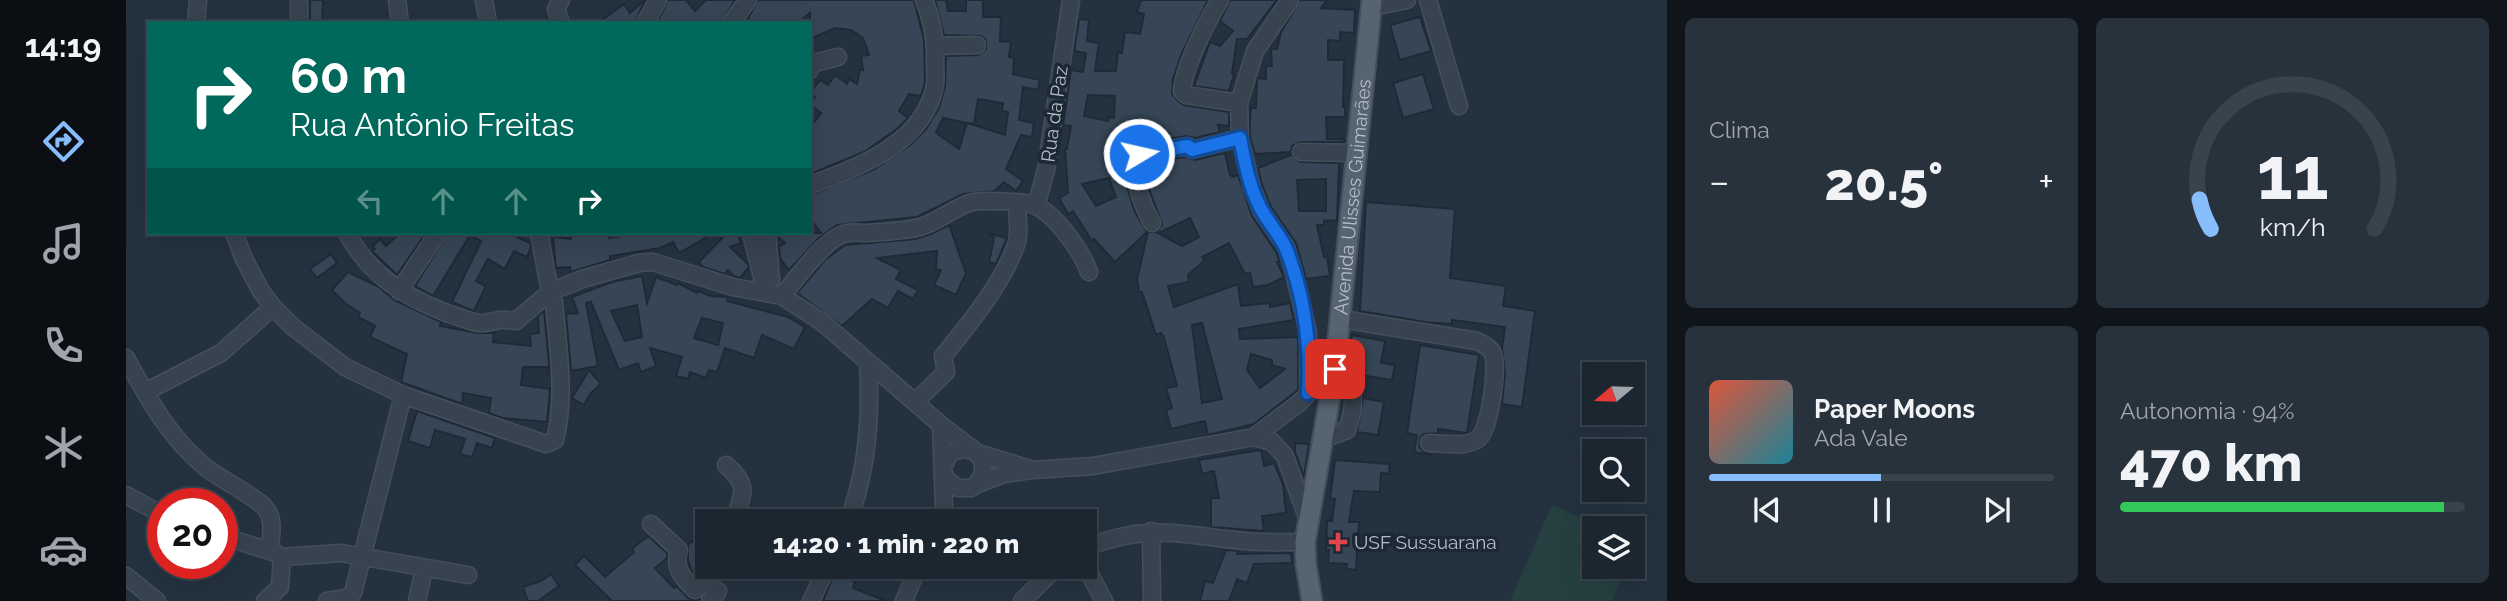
<!DOCTYPE html>
<html lang="pt">
<head>
<meta charset="utf-8">
<style>
  body { margin:0; font-family:Raleway,sans-serif; background:#28323c; color:#f1f3f6; height:100vh; display:flex; flex-direction:column; font-size:26px; white-space:nowrap }
  * { box-sizing:border-box; margin:0 }
  p { font-size:23px; color:#a0a5ab }
  .icon { flex:none; width:38px; height:38px; fill:none; stroke:currentColor; stroke-width:2; stroke-linecap:round; stroke-linejoin:round }
  .map { position:relative; flex:1; overflow:hidden }
  .panel { display:flex; flex-direction:column; gap:18px; padding:18px; background:#0f151a; width:840px }
  .panel>* { flex:none }
  .top-card { position:absolute; left:21px; top:21px; width:665px; height:214px; border-radius:0px; box-shadow:0 7px 28px #0002,0 0 0 2px #39434c; background:#00695c; color:#fff; overflow:hidden }
  .needle { width:46px; rotate:251deg }
  .tools { position:absolute; left:1456px; top:362px; display:grid; gap:14px }
  .tools a { display:grid; place-items:center; width:63px; height:63px; border-radius:0px; background:#1b2630; box-shadow:0 7px 28px #0002,0 0 0 2px #39434c; font-size:35px }
  .speed { position:absolute; left:21px; top:488px; display:flex; gap:14px; font-size:35px; font-weight:700; text-align:center }
  .speed>* { display:grid; place-content:center; width:91px; height:91px; border-radius:50%; background:#1b2630; box-shadow:0 7px 28px #0002,0 0 0 2px #39434c; line-height:1 }
  .speed .limit { border:10px solid #d22; background:#fff; color:#111 }
  .pin { position:absolute; display:grid; place-items:center; width:60px; height:60px; color:#fff; margin:-30px; border-radius:14px; box-shadow:0 4px 10px #0006 }
  .me { position:absolute; width:77px; margin:-38px; rotate:81deg; stroke-linejoin:round; filter:drop-shadow(0 0 5px #0008) }
  .turn { display:flex; align-items:center; gap:24px; height:147px; padding:0 28px; font-size:32px }
  .turn .icon { width:91px; height:91px; stroke-width:2.5 }
  .turn b { display:block; font-size:49px; line-height:60px }
  .lanes { display:flex; align-items:center; height:66px; padding:0 28px; background:#0003; justify-content:center; gap:35px; direction:ltr }
  .lanes .off { opacity:.35 }
  .big { font-size:52px; font-weight:800; line-height:1.1 }
  .panel .tile { flex:1; display:flex; flex-direction:column; justify-content:center; gap:10px; min-width:0; padding:0 24px; border-radius:10px; background:#28323c }
  .panel .dial { align-items:center; gap:0 }
  .dial svg { height:182px; overflow:visible; fill:none; stroke:#39434c; stroke-width:7; stroke-linecap:round; text-anchor:middle }
  .dial text { fill:#f1f3f6; stroke:none }
  .song { display:flex; align-items:center; gap:21px }
  .cover { width:84px; height:84px; border-radius:10px; background:linear-gradient(135deg,hsl(10 70% 55%),hsl(190 70% 35%)) }
  .played { height:7px; border-radius:4px; background:linear-gradient(90deg,#88bdfc 50%,#39434c 50%) }
  .keys { display:flex; justify-content:space-around; direction:ltr }
  .heat { display:flex; justify-content:space-between; align-items:center; font-size:38px; direction:ltr }
  .charge { height:10px; border-radius:5px; background:linear-gradient(90deg,#34c759 94%,#39434c 0) }
  .panel .tiles { flex:1; display:grid; gap:18px; grid-template-columns:repeat(2,1fr) }
  .trip { position:absolute; left:569px; top:509px; width:402px; height:70px; border-radius:0px; background:#1b2630; box-shadow:0 7px 28px #0002,0 0 0 2px #39434c; font-weight:800; line-height:70px; text-align:center }
  main { display:flex; flex:1; min-height:0 }
  .menu { display:flex; flex-direction:column; width:126px; justify-content:space-around; align-items:center; background:#0b0f13; color:#a0a5ab }
  .menu .icon { width:49px; height:49px }
  .menu .current { color:#88bdfc }
  .menu b { font-size:32px; color:#f1f3f6 }
  .map>svg:first-child { display:block }
  .grass { fill:#264041 }
  .building { fill:#364656; stroke:#1f2a37; stroke-width:2; fill-rule:evenodd }
  .lines { fill:none; stroke-linecap:round; stroke-linejoin:round }
  .minor-casing { stroke:#444f5c; stroke-width:19 }
  .major-casing { stroke:#444f5c; stroke-width:23 }
  .minor { stroke:#384350; stroke-width:16 }
  .major { stroke:#566370; stroke-width:19 }
  .route-casing { stroke:#114b97; stroke-width:18 }
  .route { stroke:#1a73e8; stroke-width:12 }
  .health-dot { fill:#e0444e; stroke:#1d2835; stroke-width:2.5 }
  .labels { text-anchor:middle; stroke-width:7; stroke-linejoin:round; paint-order:stroke }
  .street-label { font-size:19px; fill:#b4beca; stroke:#1d2835 }
  .poi-label { font-size:19px; fill:#b4beca; stroke:#1d2835; text-anchor:start }
</style>
</head>
<body>
<main>
<nav class="menu">
<b>14:19</b>
<svg class="icon current" aria-label="directions" viewBox="0 0 24 24"><path d="M12 3l9 9-9 9-9-9zM9 14v-3h6M13 9l2 2-2 2"/></svg>
<svg class="icon" aria-label="music" viewBox="0 0 24 24"><path d="M9 18V5l10-2v13"/><circle cx="6" cy="18" r="3"/><circle cx="16" cy="16" r="3"/></svg>
<svg class="icon" aria-label="phone" viewBox="0 0 24 24"><path d="M5 4h4l2 5-3 2q2 4 5 5l2-3 5 2v4C11 20 4 13 5 4z"/></svg>
<svg class="icon" aria-label="climate" viewBox="0 0 24 24"><path d="M12 3v18M4 7l16 10M4 17L20 7"/></svg>
<svg class="icon" aria-label="car" viewBox="0 0 24 24"><path d="M5 17H2v-5l4-1 3-4h7l3 4 3 1v5h-3M9 17h6M6 11h13"/><circle cx="7" cy="17" r="2"/><circle cx="17" cy="17" r="2"/></svg>
</nav>
<div class="map">
<svg width="1541" height="601" viewBox="0 0 1541 601">
  <rect width="100%" height="100%" fill="#243240"/>
  <!-- grass -->
  <path class="grass" d="M1426,505L1479,528H1468V567H1501L1486,601H1384Z"/>
  <!-- building -->
  <path class="building" d="M184,0H197L196,23H184Z
    M519,0L509,23H472L498,4L504,13Z
    M542,0H560L569,11L580,0H609L595,23H531Z
    M632,0H788L798,40L799,82L795,96L783,94L773,111L782,118L771,129L738,152L684,174V128L695,113L684,105L689,97L684,92L694,80L702,85L709,75L721,84L723,79L731,84L734,69L737,70L735,56L743,55L737,38L725,30L709,28L684,39V13L672,23H628L622,18Z
    M809,0H820L822,11H840V0H857V17H875L874,41L885,42L883,57L888,58L887,74L914,80L912,90L897,87L893,120L908,123L906,137L895,135L880,169L897,181L890,191L878,182L869,191L837,194L791,217L711,225L693,238L663,270L654,258L653,246L659,243L652,237V233H695L684,218V195L747,170L784,145L800,129L813,108L819,86L820,56L852,55L860,49V40L855,36L818,35ZM852,99L877,103L876,111L882,112L879,135L842,123L848,124ZM817,118L841,123L833,149L810,133Z
    M1015,0H1082L1056,53L1047,79L1046,94L1053,102L1058,105L1103,112V126L1092,125L1094,132L1069,138L1060,136L1023,142L1021,131L1017,127L1011,126L1003,131L1002,152L998,168L999,181L1009,212L1021,232L989,262L968,239L966,241L947,211L942,214L933,198L942,193L939,149H941L945,126L937,125L945,70L957,72L960,53L948,51L953,19L963,20L961,41L973,43L969,71H990L992,52L996,53L999,32L1014,34L1018,14L1011,12ZM962,95L989,96L988,118L983,117L982,121L958,116ZM983,178L990,197L970,206L956,184Z
    M1104,0H1151L1121,39H1111L1106,74L1108,75L1103,91L1068,86L1084,42L1094,46L1107,31L1094,21Z
    M1174,0H1201L1195,8L1229,10L1228,33L1214,32V41L1202,40V60H1218L1217,107H1219V117H1200L1201,139H1218V142H1175L1166,146L1165,152L1129,154L1124,137V118L1125,108H1130L1131,80L1132,78L1140,79V66H1146L1145,49H1151L1155,32Z
    M1294,17L1305,51L1274,60L1264,25Z
    M1297,74L1308,109L1277,118L1267,83Z
    M1099,153L1104,175L1107,177L1112,175L1126,216L1150,252L1154,262H1151L1158,277L1142,285L1127,287L1124,273L1119,274L1103,243L1076,257L1079,260L1062,275L1063,282L1042,286L1048,307L1112,284L1115,306L1144,303V307L1164,303L1168,320L1113,329L1114,339L1172,337V390L1128,424L1082,435L1079,421L1045,429L1040,410L1046,408L1040,388L1051,386L1038,338L1035,333L1030,335L1016,292H1013L1011,279L1022,232H1031L1036,224L1022,186L1020,163L1058,157L1069,160ZM1064,218L1073,237L1056,246L1032,233ZM1076,323L1096,399L1076,403L1066,325ZM1125,354L1146,360V365L1159,369L1134,388L1121,370Z
    M1165,155L1174,162L1213,163L1211,220L1198,221V225H1191L1198,257L1201,256L1204,276L1180,279L1170,243L1145,207L1136,185L1132,168ZM1200,179V211H1173L1171,180Z
    M1240,202L1329,209L1324,278L1380,286L1377,306L1409,311L1396,407L1376,404L1379,373L1376,348L1379,327L1326,320V324L1299,322L1234,311Z
    M823,225L840,273L830,295L808,285L815,270L810,269L811,251L751,258L775,270L770,279L792,290L787,299L772,291L762,308L746,299L716,326L671,293L699,260L719,245L790,239L805,234Z
    M274,233H300L271,275L246,251L249,249L247,246L254,239L260,246Z
    M322,233H394L391,237L404,243L405,247L401,257L388,251L379,269L362,259L350,281L360,286L348,311L326,302L355,241L344,235L307,296L289,286Z
    M445,233L482,234L483,238L520,233H588L553,253L547,242L534,248L484,256V260L444,272V267L430,268L427,237L445,239Z
    M601,233H611L615,243L604,247L622,264L623,267L614,278L608,276L602,270L599,274L577,267L573,262Z
    M861,233L881,238L870,264L863,262L868,238Z
    M205,254L211,263L191,278L184,269Z
    M222,272L253,287L268,300L315,322L314,326L351,333H368L367,342L405,346L404,334L413,333L412,316L418,311L424,375H421L422,367H397L395,385L424,389L421,422L376,418L363,413L365,398L337,393L336,404L275,382L281,354L244,337L249,326L232,317L234,313L219,303L206,290Z
    M516,276L521,303L530,277L551,285L552,283L571,293L572,291L585,296L602,297L601,301L662,317L679,327L668,349L636,335L628,358L599,348L591,372L583,370L580,378L564,372L562,379L550,376L556,357L524,348L530,366L515,372L512,363L493,370L465,302L460,303L472,366L445,371L440,314L452,313L446,297L486,282ZM511,305L516,337L499,341L485,311ZM576,318L597,323L592,345L568,338Z
    M1226,335L1259,341L1255,363L1269,365L1266,380L1228,374L1222,366Z
    M1294,345L1353,355L1341,433L1312,429V433L1298,434L1294,438L1293,447L1298,452L1307,455L1288,452L1291,435L1281,433Z
    M463,370L475,384L465,393L458,405L446,398Z
    M1237,398L1258,402L1252,435L1231,432Z
    M291,411L369,438L366,448L351,443L346,457L334,454L339,439L309,430L304,448L282,441Z
    M1169,443L1183,444L1178,477L1169,452Z
    M1135,450L1138,466L1148,463L1157,484L1160,513L1136,516L1138,531L1085,527V498H1093L1088,471L1076,474L1073,460Z
    M1209,460L1264,464L1263,474L1255,473L1254,492L1228,491L1223,522H1233L1230,570L1220,569L1221,564L1202,563L1203,550H1200L1201,521H1206L1209,499L1204,498Z
    M522,536L541,553V558L529,568L548,588L551,586L562,598L567,600L574,599V601H486L449,565L458,556L479,577L508,552L506,549Z
    M566,541L575,550L581,544V567H597L605,574L598,583L584,573L578,572L570,576L566,571L562,561V545Z
    M1100,550L1112,551L1111,554L1165,553L1166,563L1128,564L1121,583L1111,579L1103,601H1074L1079,581L1087,583Z
    M711,567H725L720,578L729,582L727,588L760,601H697Z
    M425,574L433,586L412,601H402L397,587L415,581Z"/>
  <g class="lines">
    <!-- minor casing -->
    <g class="minor-casing">
      <path id="minor" d="M173,0V23
        M271,0L274,23
        M358,0L362,23
        M1094,0C1081,21 1058,67 1056,91L1060,95L1113,103
        M1164,0L1129,51L1113,103L1114,138L1126,188L1136,212L1160,247L1167,269L1182,332V393
        M1302,0L1333,106
        M1245,7L1281,0
        M70,23L72,0
        M435,23L430,9L435,0
        M519,23L532,0
        M605,23L622,0
        M810,46L851,45
        M684,70L685,64L712,57
        M1012,136L1013,154C1001,169 1018,208 1026,223
        M1175,152L1229,153
        M1013,154L1062,146L1066,150L1114,138
        M684,185C733,168 799,142 809,85C810,78 809,70 809,63C810,40 807,21 798,0
        M910,206L920,170L945,0
        M108,233L118,259L135,291L147,307L167,327L219,367L277,395L420,444L429,440C440,395 432,348 428,302L424,292L413,233
        M221,233C243,274 278,297 321,313C331,316 342,321 352,323C361,324 366,321 374,320C379,319 385,321 390,321L424,292L456,279L513,263L527,262L607,287L656,296L696,322L815,425L849,451L857,461V474L851,484L845,488H832L821,480L818,474
        M625,233L640,293
        M641,233L645,279
        M273,291L312,233
        M656,296C669,280 697,242 715,235C724,231 732,233 741,233C758,232 778,231 794,227C811,223 831,205 847,202C859,200 900,201 910,206C930,215 956,252 963,272
        M1215,319L1351,341C1357,344 1364,347 1367,354C1372,368 1364,430 1352,439C1340,448 1317,443 1303,443
        M0,358C21,397 43,437 78,466C93,479 131,497 140,509C149,521 145,536 143,550
        M19,392L95,353L147,307
        M789,402L820,372L817,356C842,326 879,280 891,242C894,230 891,216 891,204
        M1128,437L1173,403L1209,368C1231,388 1230,403 1221,430L1197,439
        M600,465C625,487 616,493 608,522
        M818,465L823,454L836,448L901,468
        M851,484L878,474L905,470L967,466L1128,437L1146,442L1159,456L1182,520
        M0,495L37,515
        M722,522C742,469 745,417 742,362
        M812,522L818,507L815,425
        M525,524L553,550C547,567 557,579 569,590L579,582L592,591L584,601
        M1025,531L1026,601
        M96,536L150,553
        M959,548C1025,522 1053,535 1119,541C1139,543 1159,542 1179,542
        M156,557L215,553L342,575
        M959,565L978,601
        M0,576L31,601
        M139,601L154,587L156,557
        M201,601L220,598L227,593L277,395
        M291,601L298,569
        M685,601L701,567
        M778,601L792,567
        M896,601L931,567"/>
    </g>
    <!-- major casing -->
    <g class="major-casing">
      <g id="major">
        <path id="s1" d="M1186,601L1180,565L1179,542L1209,368L1246,0"/>
      </g>
    </g>
    <!-- minor -->
    <use href="#minor" class="minor"/>
    <!-- major -->
    <use href="#major" class="major"/>
  </g>
  <g class="lines">
    <!-- route casing -->
    <g class="route-casing">
      <path id="route" d="M1013,154L1062,146L1066,150L1114,138C1119,163 1124,192 1138,214C1145,226 1156,238 1161,251C1178,296 1185,345 1182,393L1209,369"/>
    </g>
    <!-- route -->
    <use href="#route" class="route"/>
  </g>
  <!-- markers -->
  <path class="health-dot" d="M1208.5 531.5h7v7h7v7h-7v7h-7v-7h-7v-7h7z"/>
  <g class="labels">
    <!-- street labels -->
    <g class="street-label">
      <text transform="translate(928 114) rotate(-82)" y="7">Rua da Paz</text>
      <text dy="7" stroke="none"><textPath href="#s1" startOffset="408">Avenida Ulisses Guimarães</textPath></text>
    </g>
    <!-- poi labels -->
    <g class="poi-label">
      <text x="1228" y="549">USF Sussuarana</text>
    </g>
  </g>
</svg>
<div class="tools">
<a><svg class="needle" viewBox="-14 -14 28 28"><path d="M0-13l5 13h-10z" fill="#e53935"/><path d="M0 13l5-13h-10z" fill="#a0a5ab"/></svg></a>
<a><svg class="icon" aria-label="search" viewBox="0 0 24 24"><circle cx="10" cy="10" r="6"/><path d="M15 15l6 6"/></svg></a>
<a><svg class="icon" aria-label="layers" viewBox="0 0 24 24"><path d="M12 4l9 5-9 5-9-5zM3 14l9 5 9-5"/></svg></a>
</div>
<div class="speed"><div class="limit">20</div></div>
<div class="pin" style="left:1209px;top:369px;background:#d93025"><svg class="icon" aria-label="arrive" viewBox="0 0 24 24"><path d="M6 21V4h12l-3 4 3 4H6"/></svg></div>
<svg class="me" style="left:1013px;top:154px" viewBox="-20 -20 40 40"><circle r="17" fill="#1a73e8" stroke="#fff" stroke-width="3"/><path d="M0-11L8 9 0 5-8 9z" fill="#fff"/></svg>
<div class="trip">14:20 · 1 min · 220 m</div>
<div class="top-card">
<div class="turn"><svg class="icon" aria-label="right" viewBox="0 0 24 24"><path d="M7 20v-9h11M14 6l5 5-5 5"/></svg><div><b>60 m</b>Rua Antônio Freitas</div></div>
<div class="lanes"><svg class="icon off" aria-label="left" viewBox="0 0 24 24"><path d="M17 20v-9H6M10 6l-5 5 5 5"/></svg><svg class="icon off" aria-label="ahead" viewBox="0 0 24 24"><path d="M12 20V5M6 11l6-6 6 6"/></svg><svg class="icon off" aria-label="ahead" viewBox="0 0 24 24"><path d="M12 20V5M6 11l6-6 6 6"/></svg><svg class="icon" aria-label="right" viewBox="0 0 24 24"><path d="M7 20v-9h11M14 6l5 5-5 5"/></svg></div>
</div>
</div>
<section class="panel">
<div class="tiles">
<div class="tile"><p>Clima</p>
<div class="heat"><a>−</a><b class="big">20.5°</b><a>+</a></div>
</div>
<div class="tile dial"><svg viewBox="0 0 100 80">
<path d="M14 69A42 42 0 1 1 86 69"/>
<path d="M14 69A42 42 0 0 1 9 56" stroke="#88bdfc"/>
<text x="50" y="56" font-size="32" font-weight="700">11</text>
<text x="50" y="72" font-size="11">km/h</text>
</svg></div>
<div class="tile">
<div class="song"><i class="cover"></i><div><b>Paper Moons</b><p>Ada Vale</p></div></div>
<div class="played"></div>
<div class="keys"><svg class="icon" aria-label="previous" viewBox="0 0 24 24"><path d="M18 5L8 12l10 7zM5 5v14"/></svg><svg class="icon" aria-label="pause" viewBox="0 0 24 24"><path d="M8 5v14M16 5v14"/></svg><svg class="icon" aria-label="next" viewBox="0 0 24 24"><path d="M6 5l10 7-10 7zM19 5v14"/></svg></div>
</div>
<div class="tile"><p>Autonomia · 94%</p><b class="big">470 km</b><div class="charge"></div></div>
</div>
</section>
</main>
</body>
</html>
